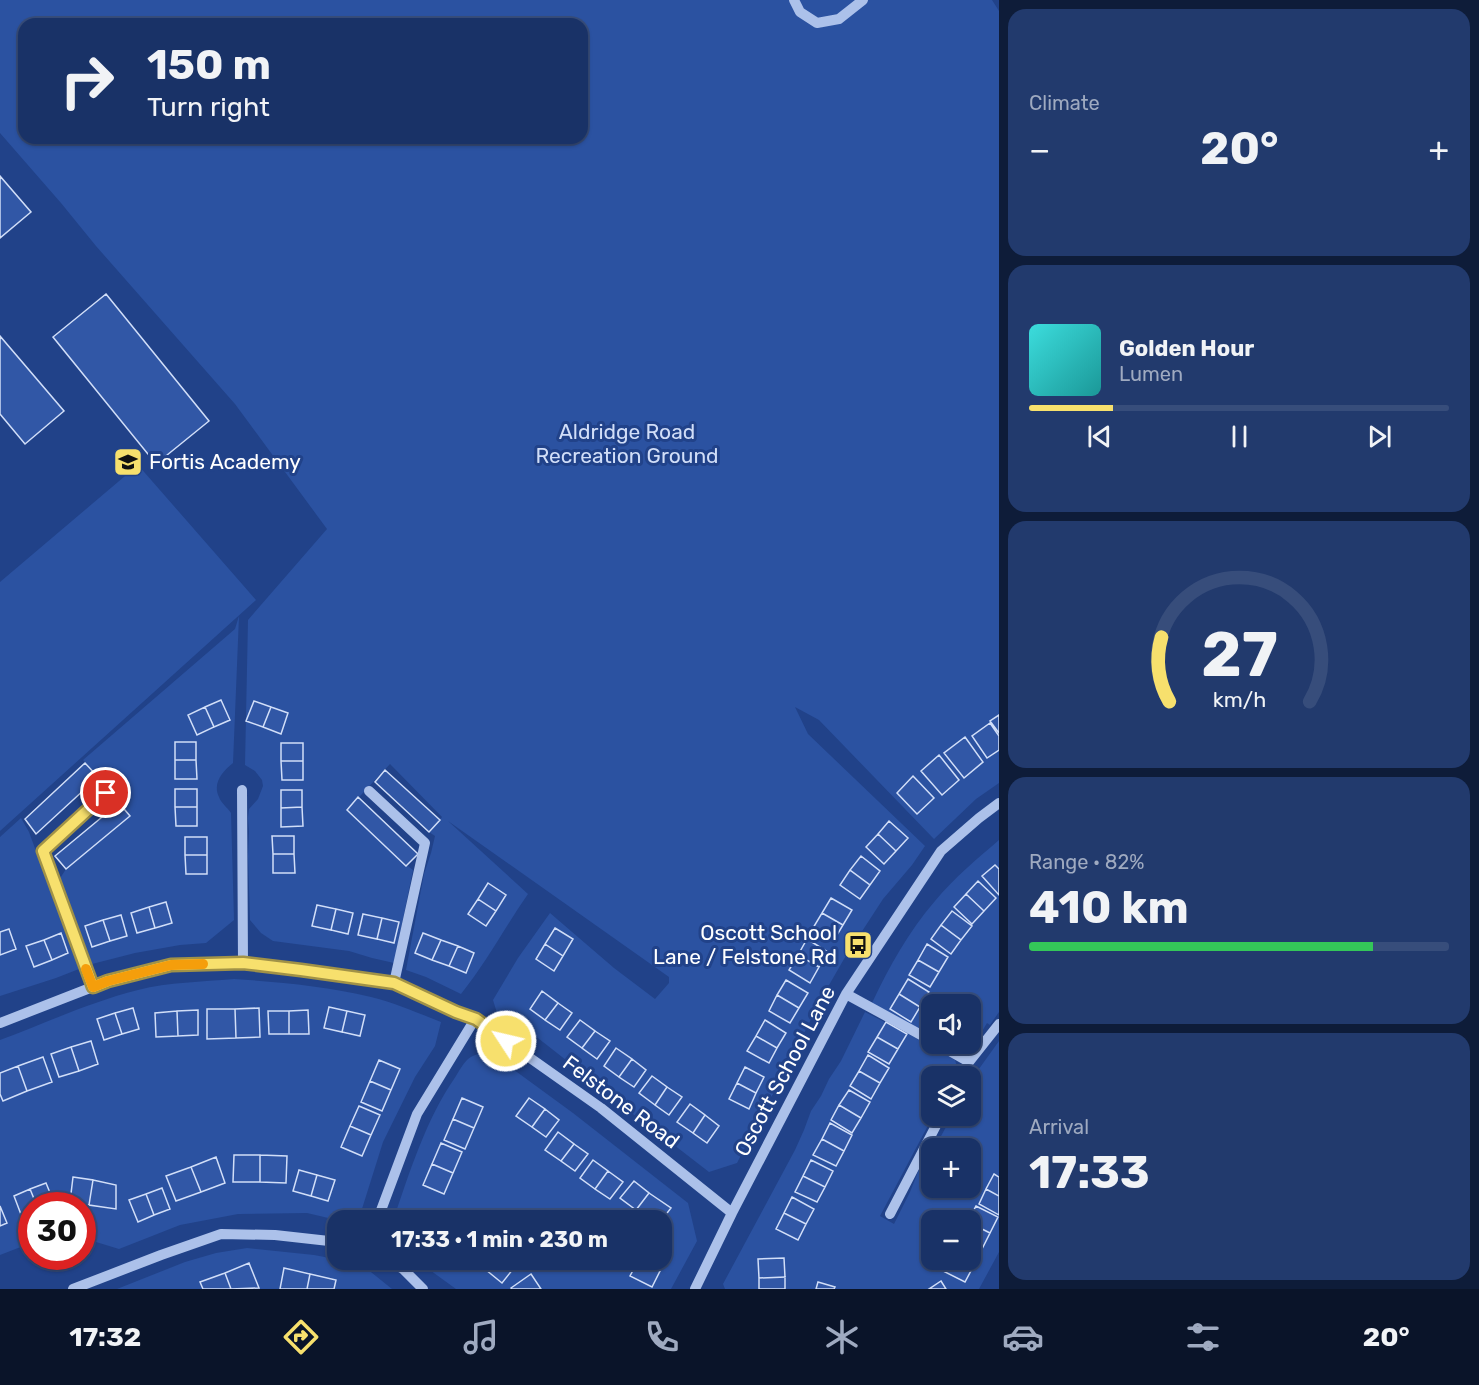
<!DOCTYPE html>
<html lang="en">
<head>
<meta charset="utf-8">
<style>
  body { margin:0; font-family:Rubik,sans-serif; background:#223a6d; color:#f1f3f6; height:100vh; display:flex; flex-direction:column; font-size:22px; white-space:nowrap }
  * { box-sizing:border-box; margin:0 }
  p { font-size:20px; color:#9faac0 }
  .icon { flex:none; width:33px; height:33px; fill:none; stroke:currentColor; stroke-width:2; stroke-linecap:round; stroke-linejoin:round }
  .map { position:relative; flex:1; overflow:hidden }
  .sheet { display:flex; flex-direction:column; gap:9px; padding:9px; background:#0e1c39; width:480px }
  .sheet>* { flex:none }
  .hud { position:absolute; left:18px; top:18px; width:570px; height:126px; border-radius:18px; box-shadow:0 2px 4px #0004,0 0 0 2px #374d7b; background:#193267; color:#f1f3f6; overflow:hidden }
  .fabs { position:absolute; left:921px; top:994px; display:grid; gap:12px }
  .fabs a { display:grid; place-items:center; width:60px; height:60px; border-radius:12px; background:#193267; box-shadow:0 2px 4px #0004,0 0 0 2px #374d7b; font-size:30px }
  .speed { position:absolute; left:18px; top:1192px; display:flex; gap:12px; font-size:30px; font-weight:700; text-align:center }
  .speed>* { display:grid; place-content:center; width:78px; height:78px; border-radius:50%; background:#193267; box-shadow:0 2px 4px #0004,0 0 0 2px #374d7b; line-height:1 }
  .speed .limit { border:9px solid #d22; background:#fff; color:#111 }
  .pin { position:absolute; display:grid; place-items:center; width:51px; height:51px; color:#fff; margin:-26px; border:3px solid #fff; border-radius:50%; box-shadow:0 2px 6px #0007 }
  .me { position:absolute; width:66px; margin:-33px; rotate:305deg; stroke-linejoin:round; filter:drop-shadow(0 0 4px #0008) }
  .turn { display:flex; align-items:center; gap:21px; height:126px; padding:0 30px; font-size:27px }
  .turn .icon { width:78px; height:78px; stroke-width:2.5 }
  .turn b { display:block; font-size:42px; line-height:51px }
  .big { font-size:45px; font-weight:700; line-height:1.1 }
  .sheet .card { flex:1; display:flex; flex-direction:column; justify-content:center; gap:9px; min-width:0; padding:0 21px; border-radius:18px; background:#223a6d }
  .sheet .dial { align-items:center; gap:0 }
  .dial svg { height:156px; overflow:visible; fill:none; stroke:#374d7b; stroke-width:7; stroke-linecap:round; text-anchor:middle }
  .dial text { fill:#f1f3f6; stroke:none }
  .song { display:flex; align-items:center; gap:18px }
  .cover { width:72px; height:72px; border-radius:9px; background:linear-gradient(135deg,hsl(180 70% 55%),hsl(180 70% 35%)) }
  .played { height:6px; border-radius:3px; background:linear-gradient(90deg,#f7e06d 20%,#374d7b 20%) }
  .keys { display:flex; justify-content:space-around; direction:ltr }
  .heat { display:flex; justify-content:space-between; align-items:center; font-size:33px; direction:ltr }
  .charge { height:9px; border-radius:4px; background:linear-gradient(90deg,#34c759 82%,#374d7b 0) }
  .trip { position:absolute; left:327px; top:1210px; width:345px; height:60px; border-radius:18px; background:#193267; box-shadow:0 2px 4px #0004,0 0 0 2px #374d7b; font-weight:700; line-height:60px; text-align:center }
  .tab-bar { display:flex; height:96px; justify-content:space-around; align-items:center; background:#0a1429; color:#9faac0 }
  .tab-bar .icon { width:42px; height:42px }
  .tab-bar .on { color:#f7e06d }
  .tab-bar b { font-size:27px; color:#f1f3f6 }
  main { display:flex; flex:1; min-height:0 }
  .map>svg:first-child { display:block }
  .green { fill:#2b52a1; fill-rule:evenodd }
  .building { fill:#3157a6; stroke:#d1def8; stroke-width:1.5 }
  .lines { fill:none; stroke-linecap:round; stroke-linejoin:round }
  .minor { stroke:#acc1ea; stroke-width:10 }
  .route-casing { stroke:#a19247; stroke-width:15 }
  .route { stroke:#f7e06d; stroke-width:10 }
  .slow { stroke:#f59e0b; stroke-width:10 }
  .labels { text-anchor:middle; stroke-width:6; stroke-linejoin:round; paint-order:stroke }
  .park-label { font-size:21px; fill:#d1def8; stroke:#214289 }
  .poi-label { font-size:21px; fill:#fff; stroke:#214289; text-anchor:start }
  .street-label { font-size:21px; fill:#fff; stroke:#214289 }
</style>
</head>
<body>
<main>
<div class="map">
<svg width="999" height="1289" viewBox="0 0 999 1289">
  <rect width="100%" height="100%" fill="#214289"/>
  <!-- green -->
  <path class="green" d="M0,0H992L999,11V783L976,799L934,839L819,720L795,707L808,734L925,846L912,865L883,899L844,959L821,999L779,1084L767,1104L737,1163L709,1172L643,1121L621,1106L589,1078L534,1035L497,1013L493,1000L518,958L550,913L614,968L655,999L669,983V977L448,821L528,894C505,927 486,963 461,994L426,977L406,970L424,874L431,853L435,836L429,832L442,817L390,764L347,810L395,856L413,870L394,963L372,958L349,951L273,941L261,933L250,920L248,856L249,832L248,818L249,809L258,799L263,786L262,780L255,771L245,765L248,620L327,529L235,404L96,246L61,203L0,133ZM24,24H582V138H24Z
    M138,465L256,600L0,831V582Z
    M239,616L233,763C223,771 212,783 219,797C221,803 227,807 231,813L234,920L206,943L180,945L135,953L92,964L59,880L66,869L130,816L111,790L83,760L235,629Z
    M21,818L29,832L79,969L56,978L0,996V837Z
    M999,840V1012L990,1025L987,1023C978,1038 975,1046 959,1051L946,1044H970V1005H932L931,1036L872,1003C889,967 909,931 935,901C954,878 977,859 999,840Z
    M234,979C280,982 326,986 371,997C395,1003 418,1013 441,1022L435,1046L415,1077L383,1142L361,1212L341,1221L307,1213L238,1214L180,1225L119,1249L83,1238L82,1206H32L31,1243L0,1255V1040C46,1023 90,1002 138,990C169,982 202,982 234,979Z
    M865,1012L912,1036L955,1060L958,1070L954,1077H932V1116H933L880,1216L894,1224L910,1192L918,1172L931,1152L932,1188H970V1149H934L952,1116H970L971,1080L999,1041V1252L979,1289H725L723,1284L795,1150L804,1130L811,1111L821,1096L829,1079L841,1061ZM932,1221H970V1260H932Z
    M488,1051L573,1113L688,1203L697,1241L671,1289H456L416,1260H662V1221H393C410,1171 426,1119 456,1076C459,1071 463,1064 467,1060C472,1055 481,1053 488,1051Z
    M247,1248L314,1255L361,1264L392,1289H117L185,1262L216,1253Z"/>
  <!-- building -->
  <path class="building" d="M0,176L31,212L0,238Z
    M106,294L209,421L156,464L53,337Z
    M0,336L64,411L25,444L0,414Z
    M221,700L230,720L214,727L205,707Z
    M254,701L271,707L263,727L246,721Z
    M205,707L214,727L197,735L188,715Z
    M271,707L288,713L281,734L263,727Z
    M999,715V733L990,721Z
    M990,723L999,736V750L987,758L972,736Z
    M965,737L983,762L964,778L944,753Z
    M175,742H196V760H175Z
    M281,743H303V761H281Z
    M939,755L959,780L942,795L921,771Z
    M175,760H196L197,779H175Z
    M281,761H303V780H282Z
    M85,763L98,777L36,834L25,819Z
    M385,770L440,820L429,832L375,782Z
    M913,776L934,798L917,814L897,793Z
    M175,789H197V807H175Z
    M281,790H302V807L281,808Z
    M358,797L418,854L406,866L347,810Z
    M119,803L130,816L66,869L55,856Z
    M175,807H197V826H176Z
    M302,807L303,826L281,827V808Z
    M889,821L908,838L896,851L878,834Z
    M878,834L896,851L884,864L866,847Z
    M272,836H294V854H273Z
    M185,837H207V855H185Z
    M273,854H294L295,873H273Z
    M185,855H207V874H186Z
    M861,856L880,871L870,885L850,870Z
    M995,865L999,869V895L982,876Z
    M850,870L870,885L860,899L840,885Z
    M978,881L996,898L984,911L966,894Z
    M488,883L506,895L496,911L478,899Z
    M966,894L984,911L972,924L954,907Z
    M831,898L852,910L843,925L822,913Z
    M478,899L496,911L486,926L468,914Z
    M166,902L172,923L155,928L149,907Z
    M317,905L336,909L331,930L312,926Z
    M149,907L155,928L137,933L131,913Z
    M336,909L353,913L348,934L331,930Z
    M952,911L972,926L961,940L941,925Z
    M822,913L843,925L834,940L813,928Z
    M363,914L382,918L377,939L358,935Z
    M121,915L127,936L110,941L103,920Z
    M382,918L399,922L394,943L377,939Z
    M103,920L110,941L92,947L85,926Z
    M941,925L961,940L951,954L931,939Z
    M555,928L573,939L563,956L545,944Z
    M9,929L16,949L0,955V932Z
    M61,933L68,953L52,960L44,940Z
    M423,933L441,940L432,960L415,953Z
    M807,939L828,952L819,967L798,955Z
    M44,940L52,960L34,967L26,946Z
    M441,940L458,946L449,966L432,960Z
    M545,944L563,956L554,971L536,959Z
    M927,944L948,957L939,972L918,960Z
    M458,946L474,953L466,973L449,966Z
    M798,955L819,967L810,983L789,970Z
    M918,960L939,972L930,987L909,975Z
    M908,979L929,992L920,1007L899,994Z
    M786,980L808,993L799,1008L777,995Z
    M542,991L558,1003L545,1020L530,1009Z
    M899,994L920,1007L911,1022L890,1009Z
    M777,995L799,1008L790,1023L769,1011Z
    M558,1003L572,1013L560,1030L545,1020Z
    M329,1007L347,1011L342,1032L324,1028Z
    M133,1008L139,1029L122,1034L115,1013Z
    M259,1008L260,1037L236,1038L235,1009Z
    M207,1009H235L236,1038L207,1039Z
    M198,1010V1035L178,1036L177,1011Z
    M308,1010L309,1034H289V1011Z
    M177,1011L178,1036L156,1037L155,1013Z
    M268,1011H289V1034H269Z
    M347,1011L365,1015L360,1036L342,1032Z
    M115,1013L122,1034L104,1040L97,1019Z
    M580,1020L595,1031L582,1048L567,1037Z
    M765,1020L786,1033L777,1048L756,1036Z
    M886,1022L907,1034L898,1049L877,1037Z
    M595,1031L610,1041L597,1059L582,1048Z
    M756,1036L777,1048L769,1063L747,1051Z
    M877,1037L898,1049L889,1064L868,1052Z
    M91,1041L98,1064L79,1071L71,1047Z
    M71,1047L79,1071L59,1077L51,1054Z
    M616,1048L632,1059L619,1077L604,1066Z
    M868,1055L889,1068L880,1083L859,1071Z
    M43,1057L52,1082L27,1091L18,1066Z
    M632,1059L646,1070L634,1087L619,1077Z
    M379,1060L400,1069L391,1090L370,1081Z
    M18,1066L27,1091L3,1101L0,1094V1073Z
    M745,1067L764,1077L756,1093L737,1083Z
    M859,1071L880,1083L871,1099L850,1086Z
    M652,1076L667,1087L655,1105L639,1093Z
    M370,1081L391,1090L382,1111L361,1102Z
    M737,1083L756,1093L749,1109L729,1099Z
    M667,1087L682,1097L669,1115L655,1105Z
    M849,1090L870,1102L861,1118L839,1105Z
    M462,1098L483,1107L474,1128L453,1119Z
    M529,1098L545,1109L532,1127L516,1116Z
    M690,1104L705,1115L693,1133L677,1122Z
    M839,1105L861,1118L852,1133L831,1120Z
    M359,1106L380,1115L371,1135L350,1126Z
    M545,1109L559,1120L546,1137L532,1127Z
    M705,1115L719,1126L707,1143L693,1133Z
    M453,1119L474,1128L465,1149L444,1140Z
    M830,1123L852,1135L844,1151L822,1139Z
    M350,1126L371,1135L362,1156L341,1147Z
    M558,1132L574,1144L561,1161L545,1150Z
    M822,1139L844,1151L836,1166L813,1155Z
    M441,1143L462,1152L453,1173L432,1164Z
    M574,1144L588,1154L575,1171L561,1161Z
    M234,1155H260V1182H233Z
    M260,1155L287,1156L286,1183L260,1182Z
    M216,1157L225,1183L201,1192L191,1167Z
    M593,1160L608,1171L595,1189L580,1178Z
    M811,1160L833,1171L825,1187L803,1176Z
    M432,1164L453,1173L444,1194L423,1185Z
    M191,1167L201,1192L176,1201L166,1176Z
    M299,1170L317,1175L311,1196L293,1191Z
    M608,1171L623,1182L610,1199L595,1189Z
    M994,1174L999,1177V1196L986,1189Z
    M317,1175L335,1180L328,1201L311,1196Z
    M803,1176L825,1187L817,1202L795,1192Z
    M73,1177L93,1180L89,1205L70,1202Z
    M93,1180L116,1185V1209L89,1205Z
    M634,1181L649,1193L636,1210L620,1198Z
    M46,1183L55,1205L51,1206H37L30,1189Z
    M162,1188L170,1209L154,1215L146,1194Z
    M30,1189L37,1206H32V1214L22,1217L14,1196Z
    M986,1189L999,1196V1215L979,1204Z
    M649,1193L671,1208L661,1221H649L636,1210Z
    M146,1194L154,1215L138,1222L129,1200Z
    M792,1197L814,1209L806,1224L784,1213Z
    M0,1206L7,1223L0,1226Z
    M976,1206L998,1217L990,1233L970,1223V1221H968Z
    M784,1213L806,1224L798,1240L776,1229Z
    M970,1223L990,1233L982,1249L970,1242Z
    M970,1246L981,1251L973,1267L960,1260H970Z
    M662,1253L667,1255L660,1271L638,1261L662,1260Z
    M784,1258L785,1277L759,1278L758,1259Z
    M473,1260H495L486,1270Z
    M495,1260H512L517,1264L502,1283L486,1270Z
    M949,1260H960L973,1267L965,1282L943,1271Z
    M638,1261L660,1271L652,1287L630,1276Z
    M249,1263L259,1288L231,1289L225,1273Z
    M284,1268L310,1274L307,1289H280Z
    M225,1273L231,1289H203L200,1282Z
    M310,1274L336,1280L334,1289H307Z
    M531,1274L541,1289H512L511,1288Z
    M785,1277V1289H759V1278Z
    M941,1281L946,1289H929Z
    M818,1282L835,1287L834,1289H816Z"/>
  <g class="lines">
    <!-- minor -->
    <path class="minor" d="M794,0L800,12L817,23L839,19L863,0
      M242,790L243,963
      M369,791L425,843L394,983
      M93,987L43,851L106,793
      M846,994L932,1041
      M0,1023L108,981L171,965L243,963L394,983L475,1019L601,1108L732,1213
      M937,1044L969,1062L961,1077
      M969,1062L999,1024
      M890,1214L941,1116
      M377,1221L417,1114L475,1019
      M388,1260L403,1269L423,1289
      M73,1289L161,1255L221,1234L275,1235L338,1242
      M695,1289L732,1213L846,994L941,851L979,818L999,803"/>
  </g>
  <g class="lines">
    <!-- route casing -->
    <g class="route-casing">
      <path id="route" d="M106,793L43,851L93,987L108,981L171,965L243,963L301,970L394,983L456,1012L476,1019L506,1041"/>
    </g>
    <!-- route -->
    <use href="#route" class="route"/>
    <!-- slow -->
    <path class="slow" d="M86,969L93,987L108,981L171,965L203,964"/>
  </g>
  <!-- icons -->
  <defs>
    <g id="school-square" transform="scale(1.5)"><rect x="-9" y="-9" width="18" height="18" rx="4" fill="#f7e06d" stroke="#214289"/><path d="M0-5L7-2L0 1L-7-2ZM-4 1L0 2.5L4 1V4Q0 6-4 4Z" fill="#111"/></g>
    <g id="bus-square" transform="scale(1.5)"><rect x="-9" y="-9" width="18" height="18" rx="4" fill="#f7e06d" stroke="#214289"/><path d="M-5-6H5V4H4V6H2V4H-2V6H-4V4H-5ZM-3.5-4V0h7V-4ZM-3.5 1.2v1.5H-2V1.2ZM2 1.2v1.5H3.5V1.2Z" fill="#111"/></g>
  </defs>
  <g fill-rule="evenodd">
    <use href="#school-square" x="128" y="462"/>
    <use href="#bus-square" x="858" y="945"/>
  </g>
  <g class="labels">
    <!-- park labels -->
    <g class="park-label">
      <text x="627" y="439">Aldridge Road<tspan x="627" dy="24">Recreation Ground</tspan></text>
    </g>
    <!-- poi labels -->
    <g class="poi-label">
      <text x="149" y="469">Fortis Academy</text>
      <text x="837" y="940" text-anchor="end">Oscott School<tspan x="837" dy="24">Lane / Felstone Rd</tspan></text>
    </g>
    <!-- street labels -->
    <g class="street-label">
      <text transform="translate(785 1071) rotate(-62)" y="7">Oscott School Lane</text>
      <text transform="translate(621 1102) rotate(37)" y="7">Felstone Road</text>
    </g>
  </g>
</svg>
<div class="fabs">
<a><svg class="icon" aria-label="sound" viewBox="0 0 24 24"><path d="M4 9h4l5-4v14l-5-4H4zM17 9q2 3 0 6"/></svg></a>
<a><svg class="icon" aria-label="layers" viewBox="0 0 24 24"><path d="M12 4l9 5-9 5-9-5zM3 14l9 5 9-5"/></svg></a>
<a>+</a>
<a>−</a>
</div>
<div class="speed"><div class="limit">30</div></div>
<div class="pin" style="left:106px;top:793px;background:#d93025"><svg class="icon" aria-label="arrive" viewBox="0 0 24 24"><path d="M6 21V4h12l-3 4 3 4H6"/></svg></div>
<svg class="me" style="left:506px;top:1041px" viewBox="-20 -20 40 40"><circle r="17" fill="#f7e06d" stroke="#fff" stroke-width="3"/><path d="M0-11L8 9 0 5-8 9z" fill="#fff"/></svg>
<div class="trip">17:33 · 1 min · 230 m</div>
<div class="hud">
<div class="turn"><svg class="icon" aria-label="right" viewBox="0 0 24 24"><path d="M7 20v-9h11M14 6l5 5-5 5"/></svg><div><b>150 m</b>Turn right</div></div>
</div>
</div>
<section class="sheet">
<div class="card"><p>Climate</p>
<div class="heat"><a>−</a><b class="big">20°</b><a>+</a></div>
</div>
<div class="card">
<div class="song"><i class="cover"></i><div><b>Golden Hour</b><p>Lumen</p></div></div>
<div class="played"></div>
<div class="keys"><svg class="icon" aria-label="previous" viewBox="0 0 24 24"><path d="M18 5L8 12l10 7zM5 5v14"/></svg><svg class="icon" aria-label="pause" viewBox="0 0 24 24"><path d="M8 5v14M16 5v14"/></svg><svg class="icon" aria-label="next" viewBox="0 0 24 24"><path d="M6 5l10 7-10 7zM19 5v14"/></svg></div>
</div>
<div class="card dial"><svg viewBox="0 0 100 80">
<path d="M14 69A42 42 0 1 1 86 69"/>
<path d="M14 69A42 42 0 0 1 10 36" stroke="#f7e06d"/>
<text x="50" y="56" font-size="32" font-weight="700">27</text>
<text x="50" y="72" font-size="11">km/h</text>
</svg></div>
<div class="card"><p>Range · 82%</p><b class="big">410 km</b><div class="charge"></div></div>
<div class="card"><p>Arrival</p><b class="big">17:33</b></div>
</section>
</main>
<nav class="tab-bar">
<b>17:32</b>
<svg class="icon on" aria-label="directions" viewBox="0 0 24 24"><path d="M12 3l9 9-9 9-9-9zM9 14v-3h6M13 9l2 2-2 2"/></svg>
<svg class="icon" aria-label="music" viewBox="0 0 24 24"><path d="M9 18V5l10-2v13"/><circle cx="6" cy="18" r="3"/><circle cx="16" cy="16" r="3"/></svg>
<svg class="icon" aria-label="phone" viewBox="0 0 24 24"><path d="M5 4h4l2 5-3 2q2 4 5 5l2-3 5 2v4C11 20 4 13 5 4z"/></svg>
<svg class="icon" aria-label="climate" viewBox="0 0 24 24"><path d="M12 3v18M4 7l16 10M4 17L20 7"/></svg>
<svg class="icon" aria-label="car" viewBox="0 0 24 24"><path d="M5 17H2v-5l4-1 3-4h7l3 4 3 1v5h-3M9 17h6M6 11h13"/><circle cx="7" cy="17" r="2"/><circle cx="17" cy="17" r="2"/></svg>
<svg class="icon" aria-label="filters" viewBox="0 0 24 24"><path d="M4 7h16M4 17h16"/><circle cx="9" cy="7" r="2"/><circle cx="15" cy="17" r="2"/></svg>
<b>20°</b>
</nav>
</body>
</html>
